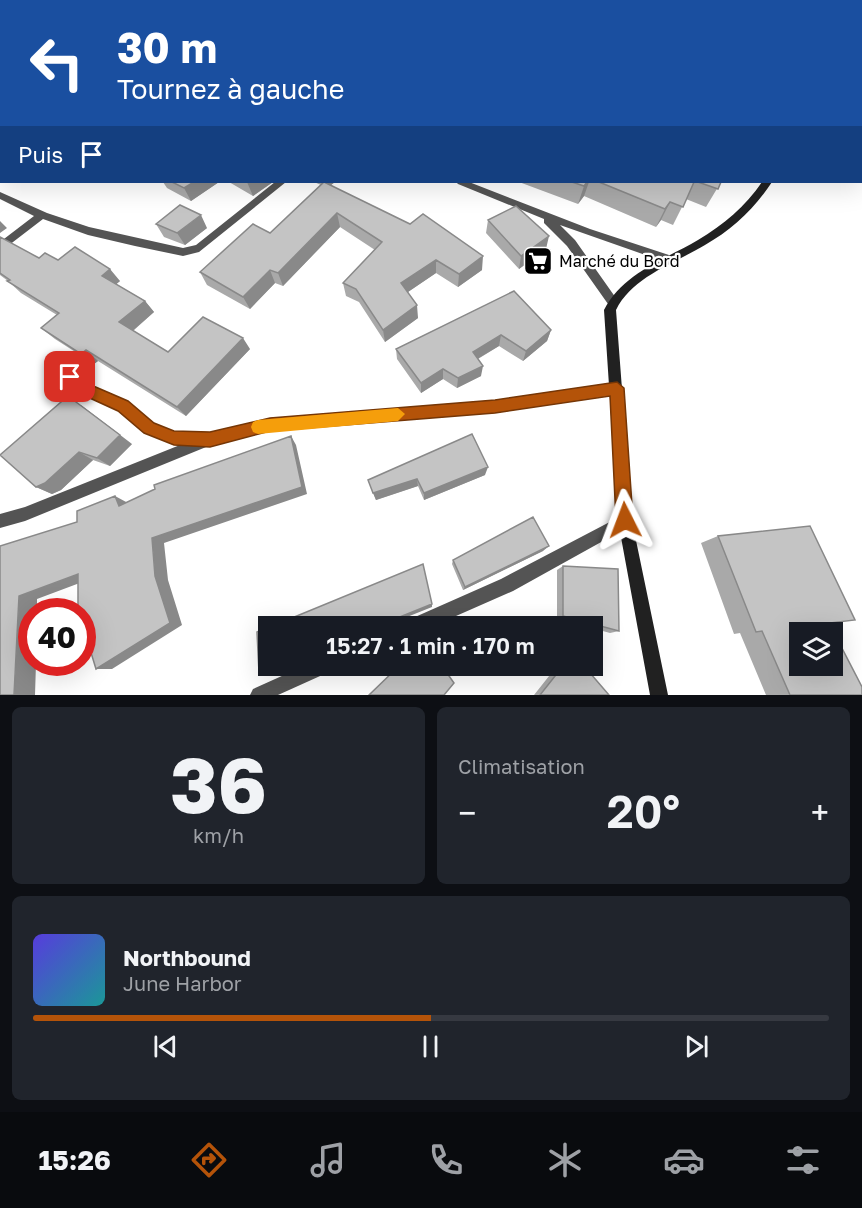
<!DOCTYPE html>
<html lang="fr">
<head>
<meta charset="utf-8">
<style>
  body { margin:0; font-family:"Golos Text",sans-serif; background:#20242c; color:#f1f3f6; height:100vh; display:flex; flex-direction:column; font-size:22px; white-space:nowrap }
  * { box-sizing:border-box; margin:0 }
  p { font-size:20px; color:#9ea1a6 }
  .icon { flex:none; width:33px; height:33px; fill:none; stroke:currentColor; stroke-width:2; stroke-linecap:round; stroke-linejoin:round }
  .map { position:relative; height:695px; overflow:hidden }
  .drawer { display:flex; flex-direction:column; gap:12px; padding:12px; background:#0d0f14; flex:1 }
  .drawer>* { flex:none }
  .banner { position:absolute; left:0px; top:0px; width:862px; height:183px; box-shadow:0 6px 24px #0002; background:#1a4fa0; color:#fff; overflow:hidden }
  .tools { position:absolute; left:789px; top:622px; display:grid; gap:12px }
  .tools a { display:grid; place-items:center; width:54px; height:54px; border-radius:0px; background:#171b24; box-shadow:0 6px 24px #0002; font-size:30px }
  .speed { position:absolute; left:18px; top:598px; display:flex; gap:12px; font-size:30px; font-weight:700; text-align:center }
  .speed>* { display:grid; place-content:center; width:78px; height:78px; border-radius:50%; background:#171b24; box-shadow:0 6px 24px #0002; line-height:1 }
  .speed .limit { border:9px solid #d22; background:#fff; color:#111 }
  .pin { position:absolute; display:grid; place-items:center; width:51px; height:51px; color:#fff; margin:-26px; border-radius:12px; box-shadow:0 3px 9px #0006 }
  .me { position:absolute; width:66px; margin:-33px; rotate:357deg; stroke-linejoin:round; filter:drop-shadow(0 0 4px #0008) }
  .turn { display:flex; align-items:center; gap:21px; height:126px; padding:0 18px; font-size:27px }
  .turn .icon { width:78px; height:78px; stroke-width:2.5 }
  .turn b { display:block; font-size:42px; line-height:51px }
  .then { display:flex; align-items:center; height:57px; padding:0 18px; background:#0003; gap:12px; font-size:22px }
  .big { font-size:45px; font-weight:600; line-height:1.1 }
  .drawer .tile { flex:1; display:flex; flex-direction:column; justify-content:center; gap:9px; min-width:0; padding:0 21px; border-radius:9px; background:#20242c }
  .drawer .dial { align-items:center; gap:0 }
  .dial b { font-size:78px; line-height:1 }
  .song { display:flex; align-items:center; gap:18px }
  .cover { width:72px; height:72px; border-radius:9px; background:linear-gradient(135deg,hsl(250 70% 55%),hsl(180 70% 35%)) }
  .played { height:6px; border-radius:3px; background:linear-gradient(90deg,#b45309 50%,#363941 50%) }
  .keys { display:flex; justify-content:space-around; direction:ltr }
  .heat { display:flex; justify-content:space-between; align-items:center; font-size:33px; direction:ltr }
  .drawer .tiles { flex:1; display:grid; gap:12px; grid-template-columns:1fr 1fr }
  .tile:last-child { grid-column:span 2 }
  .trip { position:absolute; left:258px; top:616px; width:345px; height:60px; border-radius:0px; background:#171b24; box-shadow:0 6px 24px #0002; font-weight:600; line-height:60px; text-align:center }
  .dock { display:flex; height:96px; justify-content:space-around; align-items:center; background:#090b0e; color:#9ea1a6 }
  .dock .icon { width:42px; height:42px }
  .dock .active { color:#b45309 }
  .dock b { font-size:27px; color:#f1f3f6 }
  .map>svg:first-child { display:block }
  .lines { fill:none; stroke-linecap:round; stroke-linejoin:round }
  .lane { fill:#545454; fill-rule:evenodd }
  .street { fill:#545454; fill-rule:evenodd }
  .secondary { fill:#212121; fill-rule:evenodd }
  .wall { fill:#a9a9a9 }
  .shaded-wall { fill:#898989 }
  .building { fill:#c4c4c4; stroke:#898989; stroke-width:1.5; fill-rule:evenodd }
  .route { fill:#b45309; stroke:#753606; stroke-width:1.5 }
  .slow { fill:#f59e0b }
  .labels { text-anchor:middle; stroke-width:4.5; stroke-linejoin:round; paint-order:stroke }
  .poi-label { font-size:16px; fill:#000; stroke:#fff; text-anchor:start }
</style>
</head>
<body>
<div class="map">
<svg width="862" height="695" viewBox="0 0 862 695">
  <rect width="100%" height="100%" fill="#fff"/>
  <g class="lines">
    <!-- lane -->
    <path class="lane" d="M617,382L621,384L623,388L621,392L617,394L495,413L270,430L211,445L25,521L0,528V514L25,507L210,433L270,418L495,401Z"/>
    <!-- street -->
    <path class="street" d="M17,0H25L27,2H18Z
      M861,119H862V125H861Z
      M2,124V130L0,131V125Z
      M861,138H862V144H861Z
      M275,182H286L199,252L183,256L135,246L88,235L43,219L0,252V242L34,216L0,199V192L47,213L89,227L183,248L196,245Z
      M456,182H469L590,229L675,257L676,260L671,264L560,225L575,240L618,301L616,304H608L567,246L544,223V219L458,184Z
      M70,372L90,386L128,402L154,424L174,432L210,433L215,435L217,439L215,443L210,445L174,444L144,432L118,410L82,394L66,381L64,377L66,373Z
      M625,514L630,516L632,521L630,526L513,591L431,627H404L406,621L501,579Z
      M304,666H331L329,672L278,695H250L253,689Z"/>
    <!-- secondary -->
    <path class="secondary" d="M415,0L426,2H416Z
      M458,0L469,2H459Z
      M790,0H797L798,2H791Z
      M762,182H772C755,208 732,230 705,245C675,263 632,277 616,310L632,521L668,695H650L618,521L604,310C623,273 664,260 698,240C723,225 746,206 762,182Z"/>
  </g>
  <!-- wall -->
  <path class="wall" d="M71,0H417V2H202L201,0L199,2H75Z
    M645,0H683L681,2H645Z
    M163,182H219L191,201L167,188Z
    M229,182H273L253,196Z
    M314,182H335L331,185L482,270L458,287L436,273L408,292L418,318L385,342L359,302L346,296L343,283L375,250L340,227L283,286L275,283L250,309L207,285L200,272L270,233L321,185Z
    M519,182H721L706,207L686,199L673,225L661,220L656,227L584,196L578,204Z
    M488,220L546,249L519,269L486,233Z
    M156,224L207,228L185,245L164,237Z
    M0,237L39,258L58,260L120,281L116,284L145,301L154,312L133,331L168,352L250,349L186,416L98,361L94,364L55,339L41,328L57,315L21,293L8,281L0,275Z
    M514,291L551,330L547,341L523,361L499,346L478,359L481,376L457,388L443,379L421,393L397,359L396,349Z
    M132,444L110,466L93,460L61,490L52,494L36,487L0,455Z
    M485,475L424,500L418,486L376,500L368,480Z
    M718,536L829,623L862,695H766L740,633L734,634L701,543Z
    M543,551L463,590L452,564L453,560Z
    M563,566L619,631L610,633L592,628V627L557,618V570Z
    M557,666H584L609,695H534Z"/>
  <!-- shaded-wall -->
  <path class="shaded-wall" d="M162,0H201L199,2H159Z
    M407,0H417V2H405Z
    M671,0H683L681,2H669Z
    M2,89V108L0,109V90Z
    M194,182H219L191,201L184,188Z
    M247,182H273L253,196Z
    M326,182H335L327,188Z
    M587,182H589L584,196L578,204L584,186Z
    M670,202L661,220L656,227L665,209Z
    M337,213L340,227L283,286L278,273Z
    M201,215L207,228L185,245L177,233Z
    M0,221L7,228L0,233Z
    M549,236L546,249L519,269L521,256Z
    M483,256L482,270L458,287L459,274Z
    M436,260V273L402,296L401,283Z
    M110,269L120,281L112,288L102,276Z
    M270,270L275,283L250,309L243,297Z
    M145,301L154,312L130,333L119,322Z
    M417,305L418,318L385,342L383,330Z
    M551,330L547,341L523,361L526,351Z
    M501,335L499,346L472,362L473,352Z
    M243,338L250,349L186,416L177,407Z
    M86,350L98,361L94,364L81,354Z
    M483,366L481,376L457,388L458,378Z
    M443,369V379L421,393V383Z
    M81,405L132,444L110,466L97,458Z
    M291,436L296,445L307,494L164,543L168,580L182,625L112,669H96L155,576L152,538Z
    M79,452L93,460L61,490L52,494L36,487Z
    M488,467L485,475L424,500V493Z
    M417,479L418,486L376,500L373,493Z
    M115,496L128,503L119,506Z
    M549,546L543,551L463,590L465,587Z
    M78,574L93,578L37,599V612H32V663H36L35,695H14L19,596Z
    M432,604V607L382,627H375Z
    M277,666H284L267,672L259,673Z"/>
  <!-- building -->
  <path class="building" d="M105,0H162L159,2H109Z
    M206,0H407L405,2H207Z
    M652,0H671L669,2H656Z
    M0,3L2,4V89L0,90Z
    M172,182H194L184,188Z
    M324,182L410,224L423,214L483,256L459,274L436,260L401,283L417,305L383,330L356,289L343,283L382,242L337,213L278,273L270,270L243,297L200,272L253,224L270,233Z
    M572,182H587L584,186Z
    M599,182H694L683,207L670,202L665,209Z
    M698,182H721L718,189Z
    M180,205L201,215L177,233L156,224Z
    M516,206L549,236L521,256L488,220Z
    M0,237L39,258L45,253L58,260L75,247L110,269L102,276L145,301L119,322L168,352L203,317L243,338L177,407L86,350L81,354L41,328L59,313L7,281L10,280L0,273Z
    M514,291L551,330L526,351L501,335L473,352L483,366L458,378L443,369L421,383L396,349Z
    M68,396L120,435L97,458L79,452L45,483L36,487L0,455Z
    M472,434L488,467L424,493L417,479L373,493L368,480Z
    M291,436L302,487L152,538L155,576L170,623L96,669L82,623V612H79L78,608V574L19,596L14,695H0V546L77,522V511L115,496L119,506L155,489L154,485Z
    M533,517L549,546L465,587L453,560Z
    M810,526L855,620L829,623L862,687V695H790L762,631L756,632L718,536ZM800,633H832V666H800Z
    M423,564L432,604L375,627H270Z
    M563,566L618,569L619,631L563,616Z
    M268,627V666H277L259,673L257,632Z
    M399,666H442L454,683L444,695H369Z
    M563,666H584L609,695H540Z"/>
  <!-- route -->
  <path class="route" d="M70,370L91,385L128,401L154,423L174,431L210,432L270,418L495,400L617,382L624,388L633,520L631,526L625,529L619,526L616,520L610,396L495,413L270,431L210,447L174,445L144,433L118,411L81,394L63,377Z"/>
  <!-- slow -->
  <path class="slow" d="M398,408L405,414L398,421L258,434L253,432L251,427L253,422L258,420Z"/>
  <!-- icons -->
  <defs>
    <g id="supermarket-square" transform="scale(1.5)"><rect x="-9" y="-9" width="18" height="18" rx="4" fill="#000" stroke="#fff"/><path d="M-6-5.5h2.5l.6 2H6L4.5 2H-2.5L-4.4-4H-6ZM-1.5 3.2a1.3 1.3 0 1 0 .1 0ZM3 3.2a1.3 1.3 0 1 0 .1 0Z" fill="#fff"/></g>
  </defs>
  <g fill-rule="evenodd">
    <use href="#supermarket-square" x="538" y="261"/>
  </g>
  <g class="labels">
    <!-- poi labels -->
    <g class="poi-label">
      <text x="559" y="267">Marché du Bord</text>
    </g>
  </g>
</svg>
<div class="tools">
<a><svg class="icon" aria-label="layers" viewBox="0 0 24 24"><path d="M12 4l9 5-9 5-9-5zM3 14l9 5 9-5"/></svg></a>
</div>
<div class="speed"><div class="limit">40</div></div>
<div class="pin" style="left:70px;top:377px;background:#d93025"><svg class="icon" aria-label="arrive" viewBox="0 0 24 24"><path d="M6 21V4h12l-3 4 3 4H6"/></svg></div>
<svg class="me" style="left:625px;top:520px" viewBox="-20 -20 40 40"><path d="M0-17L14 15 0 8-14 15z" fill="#b45309" stroke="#fff" stroke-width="4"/></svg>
<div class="trip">15:27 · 1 min · 170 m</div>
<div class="banner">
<div class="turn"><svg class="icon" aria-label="left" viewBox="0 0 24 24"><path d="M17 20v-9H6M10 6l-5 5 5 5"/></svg><div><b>30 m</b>Tournez à gauche</div></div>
<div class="then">Puis<svg class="icon" aria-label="arrive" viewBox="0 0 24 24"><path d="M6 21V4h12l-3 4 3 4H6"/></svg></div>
</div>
</div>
<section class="drawer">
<div class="tiles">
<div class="tile dial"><b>36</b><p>km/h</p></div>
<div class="tile"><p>Climatisation</p>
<div class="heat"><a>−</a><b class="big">20°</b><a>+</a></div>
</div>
<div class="tile">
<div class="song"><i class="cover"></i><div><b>Northbound</b><p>June Harbor</p></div></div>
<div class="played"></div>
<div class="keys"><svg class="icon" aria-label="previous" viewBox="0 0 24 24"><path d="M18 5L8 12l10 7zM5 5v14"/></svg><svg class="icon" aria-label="pause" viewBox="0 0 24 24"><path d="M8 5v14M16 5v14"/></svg><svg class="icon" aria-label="next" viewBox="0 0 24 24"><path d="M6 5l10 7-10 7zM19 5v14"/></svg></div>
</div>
</div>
</section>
<nav class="dock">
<b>15:26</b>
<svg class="icon active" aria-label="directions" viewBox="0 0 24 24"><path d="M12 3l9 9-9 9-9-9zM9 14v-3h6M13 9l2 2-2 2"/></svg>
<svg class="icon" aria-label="music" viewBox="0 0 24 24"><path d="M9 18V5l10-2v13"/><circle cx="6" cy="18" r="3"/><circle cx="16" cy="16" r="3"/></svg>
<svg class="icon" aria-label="phone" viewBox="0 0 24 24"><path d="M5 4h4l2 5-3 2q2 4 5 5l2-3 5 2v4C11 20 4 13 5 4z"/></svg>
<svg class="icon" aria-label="climate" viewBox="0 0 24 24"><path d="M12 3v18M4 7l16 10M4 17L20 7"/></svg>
<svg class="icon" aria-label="car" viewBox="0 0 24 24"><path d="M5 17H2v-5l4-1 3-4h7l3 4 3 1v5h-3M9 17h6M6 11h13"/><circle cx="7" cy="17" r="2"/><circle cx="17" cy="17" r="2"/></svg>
<svg class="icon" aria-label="filters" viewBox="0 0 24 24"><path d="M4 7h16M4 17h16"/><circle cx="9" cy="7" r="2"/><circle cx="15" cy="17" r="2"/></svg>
</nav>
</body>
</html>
